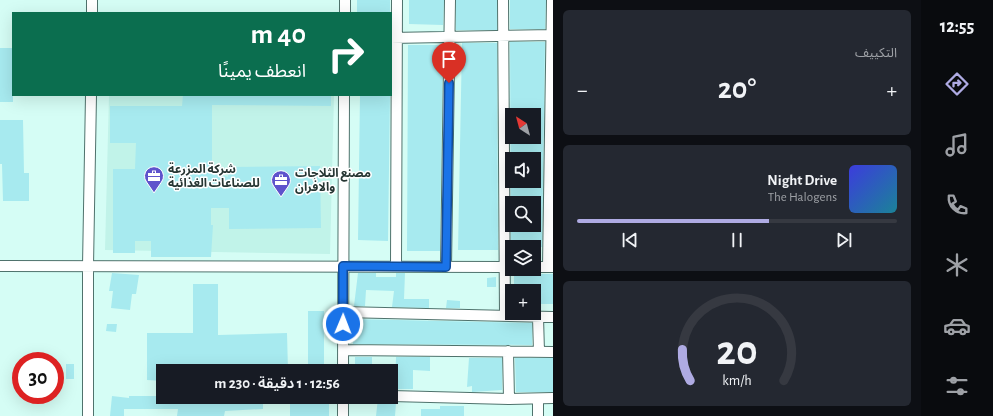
<!DOCTYPE html>
<html lang="ar">
<head>
<meta charset="utf-8">
<style>
  body { margin:0; font-family:"Alegreya Sans","Noto Sans Arabic",sans-serif; background:#242831; color:#f1f3f6; direction:rtl; height:100vh; display:flex; flex-direction:column; font-size:15px; white-space:nowrap }
  * { box-sizing:border-box; margin:0 }
  p { font-size:13px; color:#9ea1a6 }
  .icon { flex:none; width:22px; height:22px; fill:none; stroke:currentColor; stroke-width:2; stroke-linecap:round; stroke-linejoin:round }
  .map { position:relative; flex:1; overflow:hidden; direction:ltr }
  .panel { display:flex; flex-direction:column; gap:10px; padding:10px; background:#0d0f14; width:368px }
  .panel>* { flex:none }
  .hud { position:absolute; left:12px; top:12px; width:380px; height:84px; border-radius:0px; box-shadow:0 4px 16px #0002; direction:rtl; background:#0b6e4f; color:#fff; overflow:hidden }
  .needle { width:26px; rotate:324deg }
  .buttons { position:absolute; left:505px; top:108px; display:grid; gap:8px }
  .buttons a { display:grid; place-items:center; width:36px; height:36px; border-radius:0px; background:#171b24; box-shadow:0 4px 16px #0002; font-size:20px }
  .speed { position:absolute; left:12px; top:352px; display:flex; gap:8px; font-size:20px; font-weight:700; text-align:center }
  .speed>* { display:grid; place-content:center; width:52px; height:52px; border-radius:50%; background:#171b24; box-shadow:0 4px 16px #0002; line-height:1 }
  .speed .limit { border:6px solid #d22; background:#fff; color:#111 }
  .pin { position:absolute; display:grid; place-items:center; width:34px; height:34px; color:#fff; margin:-41px -17px; border-radius:50% 50% 50% 0; rotate:-45deg; box-shadow:0 0 4px #0007 }
  .pin .icon { rotate:45deg }
  .me { position:absolute; width:44px; margin:-22px; rotate:1deg; stroke-linejoin:round; filter:drop-shadow(0 0 3px #0008) }
  .turn { display:flex; align-items:center; gap:14px; height:84px; padding:0 20px; font-size:18px }
  .turn .icon { width:52px; height:52px; stroke-width:2.5 }
  .turn b { display:block; font-size:28px; line-height:34px }
  .big { font-size:30px; font-weight:600; line-height:1.1 }
  .panel .widget { flex:1; display:flex; flex-direction:column; justify-content:center; gap:6px; min-width:0; padding:0 14px; border-radius:6px; background:#242831 }
  .panel .dial { align-items:center; gap:0 }
  .dial svg { height:104px; overflow:visible; fill:none; stroke:#363941; stroke-width:7; stroke-linecap:round; text-anchor:middle }
  .dial text { fill:#f1f3f6; stroke:none }
  .song { display:flex; align-items:center; gap:12px }
  .cover { width:48px; height:48px; border-radius:6px; background:linear-gradient(135deg,hsl(240 70% 55%),hsl(190 70% 35%)) }
  .played { height:4px; border-radius:2px; background:linear-gradient(90deg,#afabe3 60%,#363941 60%) }
  .keys { display:flex; justify-content:space-around; direction:ltr }
  .heat { display:flex; justify-content:space-between; align-items:center; font-size:22px; direction:ltr }
  .trip { position:absolute; left:156px; top:364px; width:242px; height:40px; border-radius:0px; background:#171b24; box-shadow:0 4px 16px #0002; font-weight:600; line-height:40px; text-align:center; direction:rtl }
  main { display:flex; flex:1; min-height:0 }
  .tab-bar { display:flex; flex-direction:column; width:72px; justify-content:space-around; align-items:center; background:#090b0e; color:#9ea1a6 }
  .tab-bar .icon { width:28px; height:28px }
  .tab-bar .active { color:#afabe3 }
  .tab-bar b { font-size:18px; color:#f1f3f6 }
  .map>svg:first-child { display:block }
  .built { fill:#c1f3e9 }
  .building { fill:#a7eaef; fill-rule:evenodd }
  .lines { fill:none; stroke-linecap:round; stroke-linejoin:round }
  .minor-casing { stroke:#4f726c; stroke-width:12 }
  .minor { stroke:#fff; stroke-width:10 }
  .route-casing { stroke:#114b97; stroke-width:10 }
  .route { stroke:#1a73e8; stroke-width:7 }
  .labels { text-anchor:middle; stroke-width:3; stroke-linejoin:round; paint-order:stroke }
  .poi-label { font-size:12px; font-weight:bold; fill:#263633; stroke:#fff; text-anchor:start }
</style>
</head>
<body>
<main>
<nav class="tab-bar">
<b>12:55</b>
<svg class="icon active" aria-label="directions" viewBox="0 0 24 24"><path d="M12 3l9 9-9 9-9-9zM9 14v-3h6M13 9l2 2-2 2"/></svg>
<svg class="icon" aria-label="music" viewBox="0 0 24 24"><path d="M9 18V5l10-2v13"/><circle cx="6" cy="18" r="3"/><circle cx="16" cy="16" r="3"/></svg>
<svg class="icon" aria-label="phone" viewBox="0 0 24 24"><path d="M5 4h4l2 5-3 2q2 4 5 5l2-3 5 2v4C11 20 4 13 5 4z"/></svg>
<svg class="icon" aria-label="climate" viewBox="0 0 24 24"><path d="M12 3v18M4 7l16 10M4 17L20 7"/></svg>
<svg class="icon" aria-label="car" viewBox="0 0 24 24"><path d="M5 17H2v-5l4-1 3-4h7l3 4 3 1v5h-3M9 17h6M6 11h13"/><circle cx="7" cy="17" r="2"/><circle cx="17" cy="17" r="2"/></svg>
<svg class="icon" aria-label="filters" viewBox="0 0 24 24"><path d="M4 7h16M4 17h16"/><circle cx="9" cy="7" r="2"/><circle cx="15" cy="17" r="2"/></svg>
</nav>
<section class="panel">
<div class="widget"><p>التكييف</p>
<div class="heat"><a>−</a><b class="big">20°</b><a>+</a></div>
</div>
<div class="widget">
<div class="song"><i class="cover"></i><div><b>Night Drive</b><p>The Halogens</p></div></div>
<div class="played"></div>
<div class="keys"><svg class="icon" aria-label="previous" viewBox="0 0 24 24"><path d="M18 5L8 12l10 7zM5 5v14"/></svg><svg class="icon" aria-label="pause" viewBox="0 0 24 24"><path d="M8 5v14M16 5v14"/></svg><svg class="icon" aria-label="next" viewBox="0 0 24 24"><path d="M6 5l10 7-10 7zM19 5v14"/></svg></div>
</div>
<div class="widget dial"><svg viewBox="0 0 100 80">
<path d="M14 69A42 42 0 1 1 86 69"/>
<path d="M14 69A42 42 0 0 1 8 45" stroke="#afabe3"/>
<text x="50" y="56" font-size="32" font-weight="700">20</text>
<text x="50" y="72" font-size="11">km/h</text>
</svg></div>
</section>
<div class="map">
<svg width="553" height="416" viewBox="0 0 553 416">
  <rect width="100%" height="100%" fill="#d5fdf5"/>
  <!-- built -->
  <path class="built" d="M109,95H334L330,254L105,250Z"/>
  <!-- building -->
  <path class="building" d="M357,0H390V13H357Z
    M409,0H444L443,25L409,24Z
    M456,0H497V30H456Z
    M510,0H546L545,29H510Z
    M510,42H545L542,247H512L511,250ZM512,115H534V137H512ZM512,159H534V181H512ZM512,203H534V225H512Z
    M462,43H497L498,250H458Z
    M408,45H443L440,251H407Z
    M0,48H13V102H0Z
    M183,95H331V106L212,105V172L228,177V167L320,166L321,228L229,229V208H211V225H213L211,257H151V241H135V253H113V169H135L136,143H110V106H182Z
    M360,95H390L388,241L358,240Z
    M0,120H23L24,173H29V201H3L2,164H0Z
    M112,273L139,275L136,294H132L130,310L111,308L113,291H109Z
    M358,273H376V277H396V273H405L404,299H429V308L392,307L394,291L366,290L365,306H354Z
    M514,274H553V304H534V291H514Z
    M496,277V287H487V278Z
    M193,284H218V335L287,333L288,371H163V381L147,380V333H193Z
    M447,300L460,301V308H446Z
    M308,311H324V371H308Z
    M353,319L532,323V345L353,344Z
    M107,324H117L116,332L106,331Z
    M355,357H372V371H355Z
    M396,357H430V371L413,370V389H395Z
    M469,358H502V390L472,392V386L467,387Z
    M515,358H553V392H516Z
    M66,364H74V379H66Z
    M112,396L129,398V396H163V397H173V399L203,400V397H225V400L263,398V409L225,411L224,416H177L178,409H124V416H110Z
    M290,397H329V416H290Z
    M378,398H385L388,402L396,403L395,416H376Z
    M440,406H464V416H421V409H440Z"/>
  <g class="lines">
    <!-- minor casing -->
    <g class="minor-casing">
      <path id="minor" d="M503,0L505,316
        M92,13V0
        M345,13V0
        M391,38L553,35
        M0,266L512,267
        M396,267L397,0
        M446,267L450,0
        M534,267H553
        M548,267L552,0
        M343,312L553,317
        M538,317L539,352
        M343,350L553,352
        M508,351L509,399
        M343,371L344,95
        M391,396L509,399L553,398
        M538,399V416
        M88,416V266L91,95
        M343,416V397"/>
    </g>
    <!-- minor -->
    <use href="#minor" class="minor"/>
  </g>
  <g class="lines">
    <!-- route casing -->
    <g class="route-casing">
      <path id="route" d="M343,324V266L446,267L449,83"/>
    </g>
    <!-- route -->
    <use href="#route" class="route"/>
  </g>
  <!-- icons -->
  <defs>
    <g id="office-pin" transform="scale(1)"><path d="M0 17L-7.5 6A9.5 9.5 0 1 1 7.5 6Z" fill="#5e53cc" stroke="#fff"/><path d="M-6-3h4V-5.5h4V-3h4V5H-6ZM-1-4.5V-3h2v-1.5ZM-6 0V1H6V0Z" fill="#fff"/></g>
  </defs>
  <g fill-rule="evenodd">
    <use href="#office-pin" x="154" y="176"/>
    <use href="#office-pin" x="281" y="180"/>
  </g>
  <g class="labels">
    <!-- poi labels -->
    <g class="poi-label">
      <text x="168" y="173">شركة المزرعة<tspan x="168" dy="14">للصناعات الغذائية</tspan></text>
      <text x="295" y="177">مصنع الثلاجات<tspan x="295" dy="14">والافران</tspan></text>
    </g>
  </g>
</svg>
<div class="buttons">
<a><svg class="needle" viewBox="-14 -14 28 28"><path d="M0-13l5 13h-10z" fill="#e53935"/><path d="M0 13l5-13h-10z" fill="#9ea1a6"/></svg></a>
<a><svg class="icon" aria-label="sound" viewBox="0 0 24 24"><path d="M4 9h4l5-4v14l-5-4H4zM17 9q2 3 0 6"/></svg></a>
<a><svg class="icon" aria-label="search" viewBox="0 0 24 24"><circle cx="10" cy="10" r="6"/><path d="M15 15l6 6"/></svg></a>
<a><svg class="icon" aria-label="layers" viewBox="0 0 24 24"><path d="M12 4l9 5-9 5-9-5zM3 14l9 5 9-5"/></svg></a>
<a>+</a>
</div>
<div class="speed"><div class="limit">30</div></div>
<div class="pin" style="left:449px;top:83px;background:#d93025"><svg class="icon" aria-label="arrive" viewBox="0 0 24 24"><path d="M6 21V4h12l-3 4 3 4H6"/></svg></div>
<svg class="me" style="left:343px;top:324px" viewBox="-20 -20 40 40"><circle r="17" fill="#1a73e8" stroke="#fff" stroke-width="3"/><path d="M0-11L8 9 0 5-8 9z" fill="#fff"/></svg>
<div class="trip">12:56 · 1 دقيقة · 230 m</div>
<div class="hud">
<div class="turn"><svg class="icon" aria-label="right" viewBox="0 0 24 24"><path d="M7 20v-9h11M14 6l5 5-5 5"/></svg><div><b>40 m</b>انعطف يمينًا</div></div>
</div>
</div>
</main>
</body>
</html>
